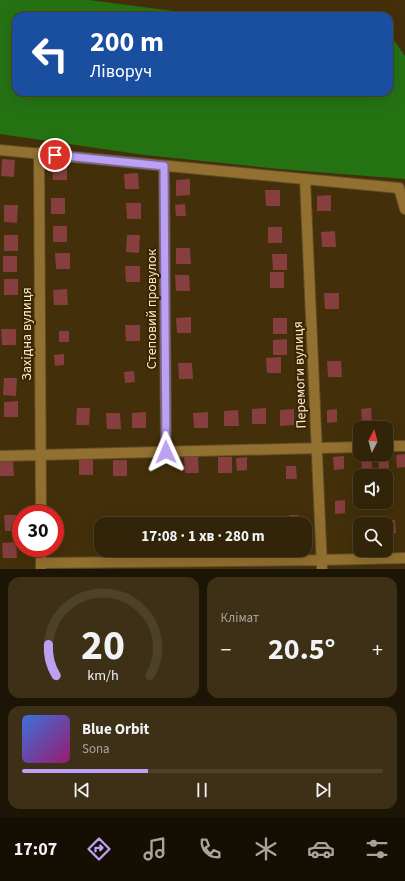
<!DOCTYPE html>
<html lang="uk">
<head>
<meta charset="utf-8">
<style>
  body { margin:0; font-family:"Source Sans 3",sans-serif; background:#3d3016; color:#f1f3f6; height:100vh; display:flex; flex-direction:column; font-size:15px; white-space:nowrap }
  * { box-sizing:border-box; margin:0 }
  p { font-size:13px; color:#a8a49c }
  .icon { flex:none; width:22px; height:22px; fill:none; stroke:currentColor; stroke-width:2; stroke-linecap:round; stroke-linejoin:round }
  .map { position:relative; height:569px; overflow:hidden }
  .side { display:flex; flex-direction:column; gap:8px; padding:8px; background:#1c1404; flex:1 }
  .side>* { flex:none }
  .top-card { position:absolute; left:12px; top:12px; width:381px; height:84px; border-radius:12px; box-shadow:0 4px 16px #0002,0 0 0 1px #4d4129; background:#1a4fa0; color:#fff; overflow:hidden }
  .needle { width:26px; rotate:6deg }
  .controls { position:absolute; left:353px; top:421px; display:grid; gap:8px }
  .controls a { display:grid; place-items:center; width:40px; height:40px; border-radius:8px; background:#322408; box-shadow:0 4px 16px #0002,0 0 0 1px #4d4129; font-size:20px }
  .speed { position:absolute; left:12px; top:505px; display:flex; gap:8px; font-size:20px; font-weight:700; text-align:center }
  .speed>* { display:grid; place-content:center; width:52px; height:52px; border-radius:50%; background:#322408; box-shadow:0 4px 16px #0002,0 0 0 1px #4d4129; line-height:1 }
  .speed .limit { border:6px solid #d22; background:#fff; color:#111 }
  .pin { position:absolute; display:grid; place-items:center; width:34px; height:34px; color:#fff; margin:-17px; border:2px solid #fff; border-radius:50%; box-shadow:0 1px 4px #0007 }
  .me { position:absolute; width:44px; margin:-22px; rotate:359deg; stroke-linejoin:round; filter:drop-shadow(0 0 3px #0008) }
  .turn { display:flex; align-items:center; gap:14px; height:84px; padding:0 12px; font-size:18px }
  .turn .icon { width:52px; height:52px; stroke-width:2.5 }
  .turn b { display:block; font-size:28px; line-height:34px }
  .big { font-size:30px; font-weight:700; line-height:1.1 }
  .side .widget { flex:1; display:flex; flex-direction:column; justify-content:center; gap:6px; min-width:0; padding:0 14px; border-radius:12px; background:#3d3016 }
  .side .dial { align-items:center; gap:0 }
  .dial svg { height:104px; overflow:visible; fill:none; stroke:#4d4129; stroke-width:7; stroke-linecap:round; text-anchor:middle }
  .dial text { fill:#f1f3f6; stroke:none }
  .song { display:flex; align-items:center; gap:12px }
  .cover { width:48px; height:48px; border-radius:6px; background:linear-gradient(135deg,hsl(220 70% 55%),hsl(320 70% 35%)) }
  .played { height:4px; border-radius:2px; background:linear-gradient(90deg,#bca0f2 35%,#4d4129 35%) }
  .keys { display:flex; justify-content:space-around; direction:ltr }
  .heat { display:flex; justify-content:space-between; align-items:center; font-size:22px; direction:ltr }
  .side .tiles { flex:1; display:grid; gap:8px; grid-template-columns:1fr 1fr }
  .widget:last-child { grid-column:span 2 }
  .trip { position:absolute; left:94px; top:517px; width:218px; height:40px; border-radius:12px; background:#322408; box-shadow:0 4px 16px #0002,0 0 0 1px #4d4129; font-weight:700; line-height:40px; text-align:center }
  .tab-bar { display:flex; height:64px; justify-content:space-around; align-items:center; background:#140e03; color:#a8a49c }
  .tab-bar .icon { width:28px; height:28px }
  .tab-bar .active { color:#bca0f2 }
  .tab-bar b { font-size:18px; color:#f1f3f6 }
  .map>svg:first-child { display:block }
  .forest { fill:#257213 }
  .building { fill:#863e3f }
  .lines { fill:none; stroke-linecap:round; stroke-linejoin:round }
  .minor-casing { stroke:#614e2a; stroke-width:12 }
  .minor { stroke:#92702f; stroke-width:10 }
  .route-casing { stroke:#7a689d; stroke-width:10 }
  .route { stroke:#bca0f2; stroke-width:7 }
  .labels { text-anchor:middle; stroke-width:4; stroke-linejoin:round; paint-order:stroke }
  .street-label { font-size:14px; fill:#feeed3; stroke:#392600 }
</style>
</head>
<body>
<div class="map">
<svg width="405" height="569" viewBox="0 0 405 569">
  <rect width="100%" height="100%" fill="#43300a"/>
  <!-- forest -->
  <path class="forest" d="M0,0H89L212,16H16V92H389V38L393,39L405,56V179L279,169L145,155L0,134Z"/>
  <!-- building -->
  <path class="building" d="M2,159L15,160L14,177L1,176Z
    M67,164V180H53L52,165Z
    M138,173L139,189H125L124,174Z
    M190,179V195L176,196V180Z
    M265,190H280V206H266Z
    M331,195V211H317V196Z
    M51,198H65V214H51Z
    M126,203H141V219H127Z
    M185,204L186,216H176L175,205Z
    M4,205H18L17,223L4,222Z
    M53,226H67V242H53Z
    M268,227H282V243H268Z
    M335,231L336,247H322L321,232Z
    M4,235H18V251H4Z
    M127,235H140L139,253L126,252Z
    M176,248H190L191,264H176Z
    M55,253H70V269H56Z
    M272,254H287V270H273Z
    M3,256H17V272H3Z
    M125,266H140V282H126Z
    M270,272H284V288H270Z
    M175,275H189L190,291H176Z
    M4,279H18V295H4Z
    M67,289L68,305H54L53,290Z
    M324,293H339V309H325Z
    M191,317V333H177L176,318Z
    M273,318H287V334H273Z
    M125,325H140V341H126Z
    M1,329H16V345H2Z
    M59,331H69V342H59Z
    M287,339V355H273V340Z
    M64,354V365L55,366L54,355Z
    M281,357V373H267L266,358Z
    M327,361H341L342,377H328Z
    M178,363H192L193,379H179Z
    M134,371L135,382L125,383L124,372Z
    M4,378H17L16,396L3,395Z
    M18,401V417H4V402Z
    M77,408H90L89,425H76Z
    M266,408V424H252V409Z
    M371,408L372,421L362,422L361,409Z
    M294,409V425L280,426V410Z
    M337,409V422L327,423V410Z
    M238,410L239,426H224V411Z
    M146,412V428H132V413Z
    M208,412V428H194L193,413Z
    M106,413H120L121,429H107Z
    M405,454V467L397,468L396,455Z
    M371,455L372,468L362,469L361,456Z
    M388,455L389,468L379,469L378,456Z
    M344,456V469L334,470L333,457Z
    M184,457H198L199,473H185Z
    M218,457H232V473H218Z
    M247,457V470L237,471L236,458Z
    M79,459H93V475H79Z
    M0,460H13L14,476H0Z
    M113,460H127V476H113Z
    M286,466H296L297,479H286Z
    M345,500V513L335,514V501Z
    M4,515H19V531H5Z
    M289,515H298L299,524H289Z
    M385,520H395L396,533H386Z
    M223,521H237V524H223Z
    M16,542L17,558H3L2,543Z"/>
  <g class="lines">
    <!-- minor casing -->
    <g class="minor-casing">
      <path id="minor" d="M0,150L399,188L405,209
        M39,153L41,514
        M164,166L166,452
        M305,179L322,569
        M386,446H405
        M0,456L360,447
        M41,548V568
        M41,563L322,560L405,558"/>
    </g>
    <!-- minor -->
    <use href="#minor" class="minor"/>
  </g>
  <g class="lines">
    <!-- route casing -->
    <g class="route-casing">
      <path id="route" d="M55,155L164,166L166,452"/>
    </g>
    <!-- route -->
    <use href="#route" class="route"/>
  </g>
  <g class="labels">
    <!-- street labels -->
    <g class="street-label">
      <text transform="translate(151 309) rotate(-90)" y="5">Степовий провулок</text>
      <text transform="translate(26 334) rotate(-90)" y="5">Західна вулиця</text>
      <text transform="translate(299 375) rotate(-92)" y="5">Перемоги вулиця</text>
    </g>
  </g>
</svg>
<div class="controls">
<a><svg class="needle" viewBox="-14 -14 28 28"><path d="M0-13l5 13h-10z" fill="#e53935"/><path d="M0 13l5-13h-10z" fill="#a8a49c"/></svg></a>
<a><svg class="icon" aria-label="sound" viewBox="0 0 24 24"><path d="M4 9h4l5-4v14l-5-4H4zM17 9q2 3 0 6"/></svg></a>
<a><svg class="icon" aria-label="search" viewBox="0 0 24 24"><circle cx="10" cy="10" r="6"/><path d="M15 15l6 6"/></svg></a>
</div>
<div class="speed"><div class="limit">30</div></div>
<div class="pin" style="left:55px;top:155px;background:#d93025"><svg class="icon" aria-label="arrive" viewBox="0 0 24 24"><path d="M6 21V4h12l-3 4 3 4H6"/></svg></div>
<svg class="me" style="left:166px;top:452px" viewBox="-20 -20 40 40"><path d="M0-17L14 15 0 8-14 15z" fill="#bca0f2" stroke="#fff" stroke-width="4"/></svg>
<div class="trip">17:08 · 1 хв · 280 m</div>
<div class="top-card">
<div class="turn"><svg class="icon" aria-label="left" viewBox="0 0 24 24"><path d="M17 20v-9H6M10 6l-5 5 5 5"/></svg><div><b>200 m</b>Ліворуч</div></div>
</div>
</div>
<section class="side">
<div class="tiles">
<div class="widget dial"><svg viewBox="0 0 100 80">
<path d="M14 69A42 42 0 1 1 86 69"/>
<path d="M14 69A42 42 0 0 1 8 45" stroke="#bca0f2"/>
<text x="50" y="56" font-size="32" font-weight="700">20</text>
<text x="50" y="72" font-size="11">km/h</text>
</svg></div>
<div class="widget"><p>Клімат</p>
<div class="heat"><a>−</a><b class="big">20.5°</b><a>+</a></div>
</div>
<div class="widget">
<div class="song"><i class="cover"></i><div><b>Blue Orbit</b><p>Sona</p></div></div>
<div class="played"></div>
<div class="keys"><svg class="icon" aria-label="previous" viewBox="0 0 24 24"><path d="M18 5L8 12l10 7zM5 5v14"/></svg><svg class="icon" aria-label="pause" viewBox="0 0 24 24"><path d="M8 5v14M16 5v14"/></svg><svg class="icon" aria-label="next" viewBox="0 0 24 24"><path d="M6 5l10 7-10 7zM19 5v14"/></svg></div>
</div>
</div>
</section>
<nav class="tab-bar">
<b>17:07</b>
<svg class="icon active" aria-label="directions" viewBox="0 0 24 24"><path d="M12 3l9 9-9 9-9-9zM9 14v-3h6M13 9l2 2-2 2"/></svg>
<svg class="icon" aria-label="music" viewBox="0 0 24 24"><path d="M9 18V5l10-2v13"/><circle cx="6" cy="18" r="3"/><circle cx="16" cy="16" r="3"/></svg>
<svg class="icon" aria-label="phone" viewBox="0 0 24 24"><path d="M5 4h4l2 5-3 2q2 4 5 5l2-3 5 2v4C11 20 4 13 5 4z"/></svg>
<svg class="icon" aria-label="climate" viewBox="0 0 24 24"><path d="M12 3v18M4 7l16 10M4 17L20 7"/></svg>
<svg class="icon" aria-label="car" viewBox="0 0 24 24"><path d="M5 17H2v-5l4-1 3-4h7l3 4 3 1v5h-3M9 17h6M6 11h13"/><circle cx="7" cy="17" r="2"/><circle cx="17" cy="17" r="2"/></svg>
<svg class="icon" aria-label="filters" viewBox="0 0 24 24"><path d="M4 7h16M4 17h16"/><circle cx="9" cy="7" r="2"/><circle cx="15" cy="17" r="2"/></svg>
</nav>
</body>
</html>
